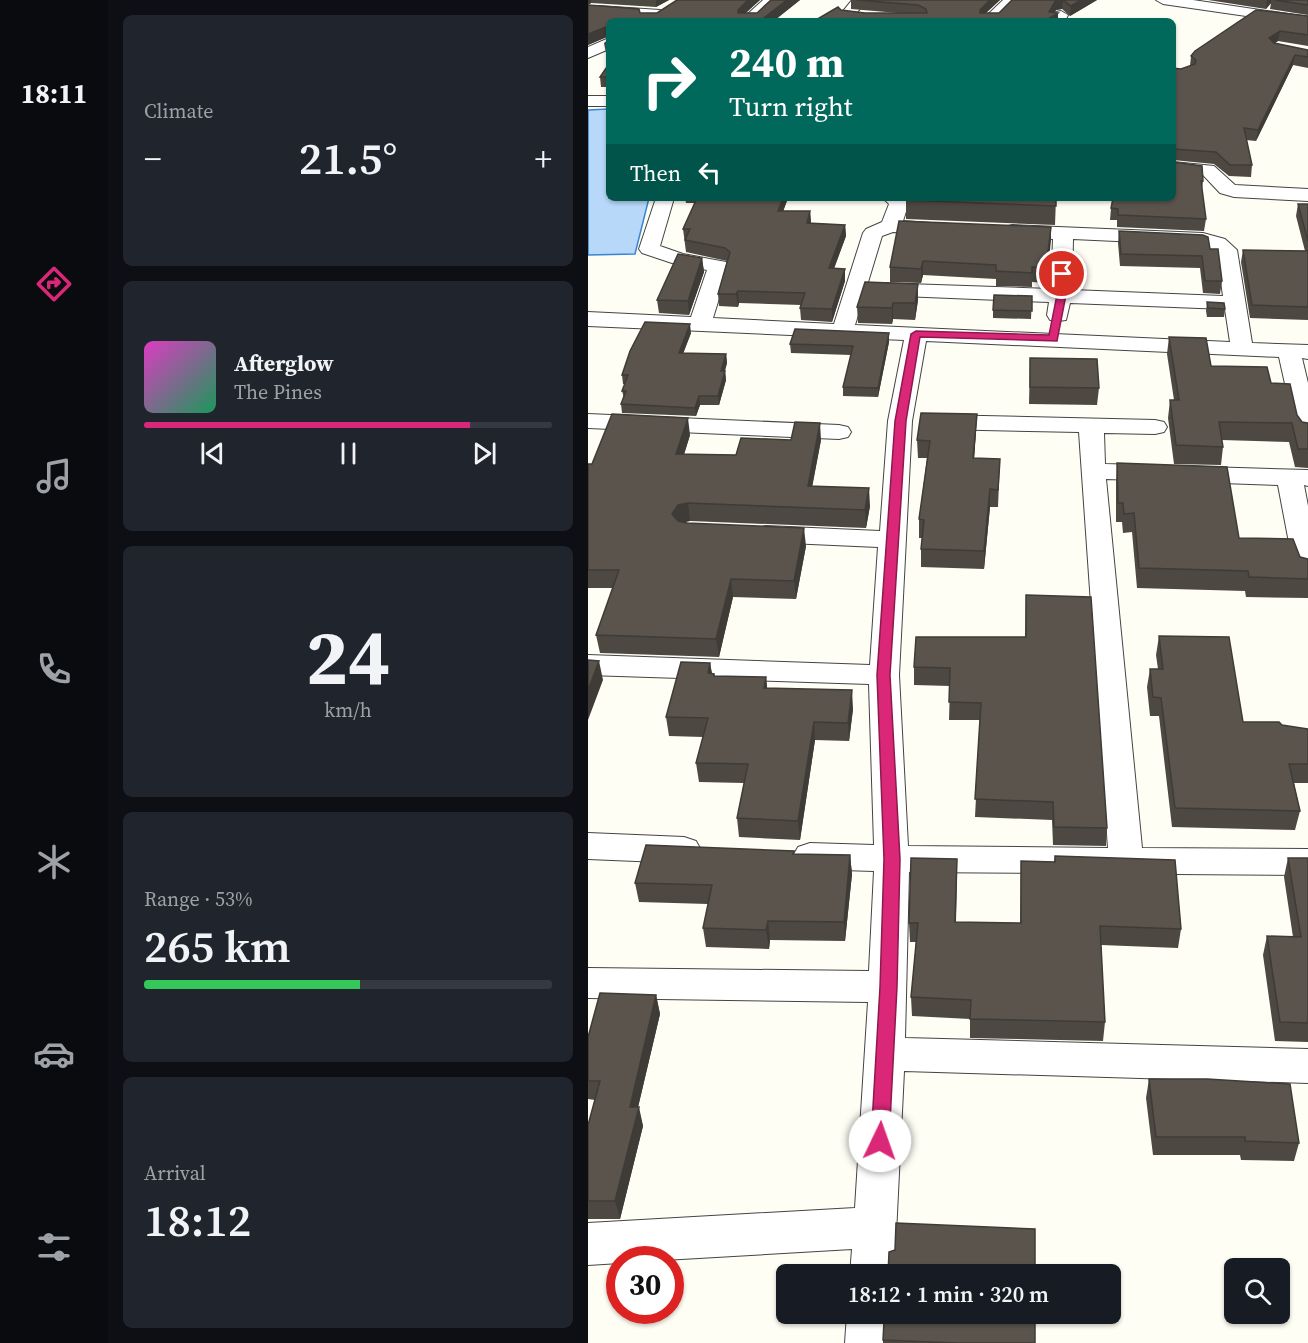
<!DOCTYPE html>
<html lang="en">
<head>
<meta charset="utf-8">
<style>
  body { margin:0; font-family:"Source Serif 4",serif; background:#20242c; color:#f1f3f6; height:100vh; display:flex; flex-direction:column; font-size:22px; white-space:nowrap }
  * { box-sizing:border-box; margin:0 }
  p { font-size:20px; color:#9ea1a6 }
  .icon { flex:none; width:33px; height:33px; fill:none; stroke:currentColor; stroke-width:2; stroke-linecap:round; stroke-linejoin:round }
  .map { position:relative; flex:1; overflow:hidden }
  .side { display:flex; flex-direction:column; gap:15px; padding:15px; background:#0d0f14; width:480px }
  .side>* { flex:none }
  .hud { position:absolute; left:18px; top:18px; width:570px; height:183px; border-radius:9px; box-shadow:0 2px 4px #0004; background:#00695c; color:#fff; overflow:hidden }
  .tools { position:absolute; left:636px; top:1258px; display:grid; gap:12px }
  .tools a { display:grid; place-items:center; width:66px; height:66px; border-radius:9px; background:#171b24; box-shadow:0 2px 4px #0004; font-size:30px }
  .speed { position:absolute; left:18px; top:1246px; display:flex; gap:12px; font-size:30px; font-weight:700; text-align:center }
  .speed>* { display:grid; place-content:center; width:78px; height:78px; border-radius:50%; background:#171b24; box-shadow:0 2px 4px #0004; line-height:1 }
  .speed .limit { border:9px solid #d22; background:#fff; color:#111 }
  .pin { position:absolute; display:grid; place-items:center; width:51px; height:51px; color:#fff; margin:-26px; border:3px solid #fff; border-radius:50%; box-shadow:0 2px 6px #0007 }
  .me { position:absolute; width:66px; margin:-33px; rotate:3deg; stroke-linejoin:round; filter:drop-shadow(0 0 4px #0008) }
  .turn { display:flex; align-items:center; gap:21px; height:126px; padding:0 24px; font-size:27px }
  .turn .icon { width:78px; height:78px; stroke-width:2.5 }
  .turn b { display:block; font-size:42px; line-height:51px }
  .then { display:flex; align-items:center; height:57px; padding:0 24px; background:#0003; gap:12px; font-size:22px }
  .big { font-size:45px; font-weight:600; line-height:1.1 }
  .side .card { flex:1; display:flex; flex-direction:column; justify-content:center; gap:9px; min-width:0; padding:0 21px; border-radius:9px; background:#20242c }
  .side .dial { align-items:center; gap:0 }
  .dial b { font-size:78px; line-height:1 }
  .song { display:flex; align-items:center; gap:18px }
  .cover { width:72px; height:72px; border-radius:9px; background:linear-gradient(135deg,hsl(310 70% 55%),hsl(150 70% 35%)) }
  .played { height:6px; border-radius:3px; background:linear-gradient(90deg,#db2777 80%,#363941 80%) }
  .keys { display:flex; justify-content:space-around; direction:ltr }
  .heat { display:flex; justify-content:space-between; align-items:center; font-size:33px; direction:ltr }
  .charge { height:9px; border-radius:4px; background:linear-gradient(90deg,#34c759 53%,#363941 0) }
  .trip { position:absolute; left:188px; top:1264px; width:345px; height:60px; border-radius:9px; background:#171b24; box-shadow:0 2px 4px #0004; font-weight:600; line-height:60px; text-align:center }
  main { display:flex; flex:1; min-height:0 }
  .menu { display:flex; flex-direction:column; width:108px; justify-content:space-around; align-items:center; background:#090b0e; color:#9ea1a6 }
  .menu .icon { width:42px; height:42px }
  .menu .on { color:#db2777 }
  .menu b { font-size:27px; color:#f1f3f6 }
  .map>svg:first-child { display:block }
  .water { fill:#b7d8f9; stroke:#3b83d3; stroke-width:1.5 }
  .lines { fill:none; stroke-linecap:round; stroke-linejoin:round }
  .street-casing { stroke:#444; stroke-width:2 }
  .street { fill:#fff; fill-rule:evenodd }
  .wall { fill:#4d4842 }
  .shaded-wall { fill:#3f3b36 }
  .building { fill:#5a544d; stroke:#3f3b36; stroke-width:1.5 }
  .route { fill:#db2777; stroke:#8e194d; stroke-width:1.5 }
</style>
</head>
<body>
<main>
<nav class="menu">
<b>18:11</b>
<svg class="icon on" aria-label="directions" viewBox="0 0 24 24"><path d="M12 3l9 9-9 9-9-9zM9 14v-3h6M13 9l2 2-2 2"/></svg>
<svg class="icon" aria-label="music" viewBox="0 0 24 24"><path d="M9 18V5l10-2v13"/><circle cx="6" cy="18" r="3"/><circle cx="16" cy="16" r="3"/></svg>
<svg class="icon" aria-label="phone" viewBox="0 0 24 24"><path d="M5 4h4l2 5-3 2q2 4 5 5l2-3 5 2v4C11 20 4 13 5 4z"/></svg>
<svg class="icon" aria-label="climate" viewBox="0 0 24 24"><path d="M12 3v18M4 7l16 10M4 17L20 7"/></svg>
<svg class="icon" aria-label="car" viewBox="0 0 24 24"><path d="M5 17H2v-5l4-1 3-4h7l3 4 3 1v5h-3M9 17h6M6 11h13"/><circle cx="7" cy="17" r="2"/><circle cx="17" cy="17" r="2"/></svg>
<svg class="icon" aria-label="filters" viewBox="0 0 24 24"><path d="M4 7h16M4 17h16"/><circle cx="9" cy="7" r="2"/><circle cx="15" cy="17" r="2"/></svg>
</nav>
<section class="side">
<div class="card"><p>Climate</p>
<div class="heat"><a>−</a><b class="big">21.5°</b><a>+</a></div>
</div>
<div class="card">
<div class="song"><i class="cover"></i><div><b>Afterglow</b><p>The Pines</p></div></div>
<div class="played"></div>
<div class="keys"><svg class="icon" aria-label="previous" viewBox="0 0 24 24"><path d="M18 5L8 12l10 7zM5 5v14"/></svg><svg class="icon" aria-label="pause" viewBox="0 0 24 24"><path d="M8 5v14M16 5v14"/></svg><svg class="icon" aria-label="next" viewBox="0 0 24 24"><path d="M6 5l10 7-10 7zM19 5v14"/></svg></div>
</div>
<div class="card dial"><b>24</b><p>km/h</p></div>
<div class="card"><p>Range · 53%</p><b class="big">265 km</b><div class="charge"></div></div>
<div class="card"><p>Arrival</p><b class="big">18:12</b></div>
</section>
<div class="map">
<svg width="720" height="1343" viewBox="0 0 720 1343">
  <rect width="100%" height="100%" fill="#fffef5"/>
  <!-- water -->
  <path class="water" d="M21,109V198H61L47,254L0,255V110Z"/>
  <g class="lines">
    <!-- street casing -->
    <g class="street-casing">
      <path id="street" d="M175,0H191L168,21H152Z
        M264,0H279L262,21H247Z
        M415,0H431L409,21H393Z
        M568,0H605L720,17V25L575,4Z
        M10,6L72,10L79,14L72,18L5,13L3,10Z
        M473,11L480,15L477,21H463L468,12Z
        M21,38V49L0,58V47Z
        M0,96H21V106H0Z
        M585,162L626,166L647,185L720,189V201L646,197L632,193L615,175L585,172Z
        M68,198H86L72,246L95,254L138,262L141,266L125,318L246,324L275,233L278,229L294,222L301,204L295,198H318L321,202L315,221L356,224L359,228L356,232L349,234L305,232L294,236L267,325L642,342L637,309L482,303L478,320L470,321L462,320L459,315L461,302L289,295L282,293L278,289L282,285L289,283L463,289L465,239L417,235L414,231L417,227L424,225L615,233L637,239L649,250L664,343L720,345V359L714,358L720,383V440L711,438L708,433L691,357L338,341L324,421L311,675L320,846L520,848L491,432L348,429L339,427L336,422L339,417L348,415L567,420L576,422L579,427L576,432L567,434L516,433L517,464L720,470V486L716,485L720,506V577L710,575L706,569L690,485L518,479L554,848L720,849V875L321,872L317,1038L720,1049V1083L316,1071L306,1275H262L264,1249L76,1260H32V1263L0,1265V1223L267,1208L280,1002L0,998V968L281,971L286,871L222,869L210,865L205,856L210,847L222,843L286,845L281,684L0,675V655L282,665L290,547L178,542L169,540L165,534L169,528L178,526L292,531L300,421L316,340L0,326V312L103,317L119,270L84,263L54,253L51,249ZM485,239L614,245L629,252L635,296L484,290Z
        M0,414L251,425L260,427L263,432L260,437L251,439L0,428Z
        M0,833L96,837L108,841L113,850L108,859L96,863L0,859Z
        M259,1314H305L303,1343H257Z"/>
    </g>
    <!-- street -->
    <use href="#street" class="street"/>
  </g>
  <!-- wall -->
  <path class="wall" d="M0,0H81L68,7L3,3L0,5L52,13H69L172,0L158,13H169L183,0H212L186,21H21V36L0,45Z
    M263,0H412L398,13H411L424,0H509L482,16L474,9L468,10L466,13L226,21L253,10L277,13H310L263,9Z
    M620,0H720V15L682,9L683,3L678,9Z
    M720,16V46L690,41L687,43L720,50V68L705,65L668,141L658,140L664,165L663,177L641,176L626,164L585,160V68L593,69L602,66L603,56Z
    M21,39V53H18L16,43Z
    M21,64V87H13L12,77Z
    M585,162L615,181L614,190L618,219L616,231L529,227V220H522L523,208Z
    M97,198H200L195,211H222L223,223L257,225L258,236L246,269H257V281L244,322L213,320L212,308L213,305L151,303L150,307L131,306L130,294L139,261L98,252L95,229L107,203H98Z
    M468,198L467,225L318,219V200Z
    M710,204H720V320L662,318L653,262L655,250L717,251L708,216Z
    M463,227L458,283L444,282V287L408,286V279L335,275L333,283L302,282V267Z
    M531,231L622,249L634,281L632,294L615,293L612,268L532,266L530,243Z
    M114,258L116,272L101,315L71,313L69,300Z
    M444,296L443,319L405,318V310Z
    M330,300L327,320L305,319L304,324L270,323L269,307Z
    M619,302L637,309L636,317H619L618,311Z
    M103,333L95,353L138,354L139,363L137,371L138,380L131,405H112L108,416L34,413L33,404L36,398L34,391L37,384H35L34,375Z
    M301,333V342L290,397L255,396V387L263,355L203,353L202,344Z
    M581,337L623,366L683,383L714,422L720,423V468L707,467L701,442L634,440L635,447L633,465L586,464L580,418L582,400H586L579,354Z
    M442,358L511,388L509,405L441,404Z
    M389,414L386,458L412,459L410,507H402L396,569L333,567V549L334,538H331V519L339,458H330L329,440Z
    M102,435L96,454L148,455L233,440L224,486L282,506L278,528L102,521L95,522L218,546L208,599L145,597L131,657L12,653L8,635L25,588H0V464H4Z
    M529,463L651,538L720,559V598L658,597L657,591L549,588L544,532L535,533L534,522H528V482Z
    M438,595L519,828L518,846L465,845L464,820L387,817L392,720H361L362,686L326,685V667L437,637Z
    M571,636L655,722L720,729V783H706L712,811L707,830L584,827L571,716H562L559,687L562,669H570L568,655Z
    M122,663L124,673L127,676L178,677L179,688L265,709L261,741L227,740L212,840L151,837L149,818L156,783L111,782L108,763L115,737L81,736L78,717Z
    M206,851V854L262,855L264,874L257,941L182,940L181,949L118,947L115,928L120,904L51,902L47,883Z
    M467,856L593,929L590,948L513,945L517,1022L515,1041L382,1038V1019L324,1016L323,997L328,942H322L321,923L369,878L368,922L432,923L433,861L466,862Z
    M700,858H720V1042L687,1041L675,955L679,936L705,937L696,877Z
    M68,995L72,1014L50,1107L55,1126L32,1219H0V1125L7,1100L0,1099V1037Z
    M561,1079L711,1143L706,1161L653,1160L652,1155H565L558,1098Z
    M295,1340L447,1343H295Z"/>
  <!-- shaded-wall -->
  <path class="shaded-wall" d="M0,0H3V3L0,5Z
    M68,0H81L68,7Z
    M160,0H172L150,19V10Z
    M199,0H212L185,21H172Z
    M402,0H412L391,19L392,10Z
    M468,0H475L474,9L468,10L463,18L470,13V21H457Z
    M493,0H509L482,16L483,6Z
    M679,0H683V3L678,9Z
    M20,26L21,36L0,45V34Z
    M692,31L690,41L680,48L681,38Z
    M707,55L705,65L668,141L670,130Z
    M195,198H200L191,223L190,211Z
    M222,211L223,223H219Z
    M257,225L258,236L241,281V268Z
    M463,227V241L458,283V268Z
    M114,258L116,272L101,315L100,301Z
    M335,261V275L333,283V269Z
    M257,269V281L244,322V309Z
    M330,284V300L327,320V303Z
    M150,291L151,303L150,307L148,294Z
    M305,303V319L304,324V308Z
    M102,324L103,333L92,362L91,353Z
    M301,333V342L290,397V388Z
    M138,354L139,363L134,379L133,371Z
    M137,371L138,380L131,405L130,396Z
    M111,396L112,405L108,416L107,408Z
    M389,414L388,432L385,476V458Z
    M100,418L102,435L91,471L88,454Z
    M232,423L233,440L221,504L220,486Z
    M281,488L282,506L278,528L277,510Z
    M402,489V507L396,569V551Z
    M100,503L102,521L93,523L87,532L84,514L90,505Z
    M216,528L218,546L208,599L206,581Z
    M143,579L145,597L131,657L128,639Z
    M11,661L15,680L0,720V690Z
    M122,663L125,681L120,673Z
    M178,677L180,696L176,688Z
    M264,690L265,709L261,741L260,723Z
    M226,722L227,740L212,840L210,821Z
    M262,855L264,874L257,941L256,922Z
    M180,921L182,940L181,949L178,930Z
    M68,995L72,1014L48,1116L51,1107L55,1126L32,1219L27,1201L42,1107Z"/>
  <!-- building -->
  <path class="building" d="M89,0H160L150,10V13H169L183,0H199L172,21H21V33L20,26L0,34V5L51,9L52,13H69Z
    M269,0H402L392,10V13H411L424,0H469H468L461,12L470,13L457,21H226L250,7L253,10L277,13H339L338,9L330,5Z
    M475,0H493L483,6Z
    M687,0H720V5Z
    M668,10L720,16V35L692,31L681,38L686,43L720,50V57L707,55L670,130L656,128L664,165H642L628,152L585,149V68L593,69L607,64L608,60L603,56L607,51Z
    M21,64V77H12Z
    M585,162L614,166L615,181H613L618,219L530,215V209L523,208L525,198H585Z
    M109,198H195L190,211H222L219,223L257,225L241,268L257,269L244,309L212,308L217,293L150,291L148,294H130L142,252L137,248L97,240L102,229H95Z
    M318,198H468V206L318,200Z
    M710,204H720V241Z
    M311,221L463,227L458,268L444,267V273L408,271V265L335,261L333,269L302,267Z
    M531,231L615,235L620,237L622,249H630L634,281H617L614,256L533,254Z
    M655,250L720,251V307L664,305Z
    M90,254L114,258L100,301L69,300Z
    M277,282L330,284L327,303H305L304,308L269,307Z
    M406,295L444,296V311L405,310Z
    M619,302L636,303L637,309L620,308Z
    M57,322L102,324L91,353L138,354L133,371H137L130,396H111L107,408L33,404L38,391H34L40,375H34L42,351Z
    M207,329L301,333L290,388L255,387L265,346L202,344Z
    M581,337L618,338L623,366L679,367L683,383L702,384L709,415L714,422L720,423V449H710L704,423L631,422L635,447L588,445L582,400H591Z
    M442,358L509,359L511,388L442,387Z
    M333,413L389,414L385,458L412,459L410,490L402,489L396,551L333,549L336,520L331,519L342,441L329,440Z
    M24,414L100,418L88,454L148,455L153,438L203,440L207,422L232,423L220,486L281,488L277,510L100,503L90,505L84,514L90,521L99,523L216,528L206,581L143,579L128,639L8,635L31,570H0V464H4Z
    M529,463L639,467L651,538L705,539L712,557L720,559V579L661,577L660,571L551,568L546,513L536,514L535,503H530Z
    M438,595L503,597L519,828L466,827L465,802L387,799L393,703L361,702L362,668L326,667L328,637H438Z
    M571,636L641,637L655,722H691L694,725L720,729V764H701L712,811L587,808L573,698L565,697L562,669H575Z
    M0,660L11,661L0,690Z
    M93,662L122,663L120,673L126,674V676L178,677L176,688L264,690L260,723L226,722L210,821L149,818L160,764L108,763L120,718L78,717Z
    M58,845L206,851L205,854L262,855L256,922L180,921L178,930L115,928L124,885L47,883Z
    M467,856L587,860L593,929L512,926L517,1022L382,1019L383,1000L323,997L330,923H321L323,858L369,859L367,922L433,923V861L467,862Z
    M700,858H720V1023L692,1022L679,936L713,937Z
    M12,993L68,995L42,1107H51L27,1201H0V1125L12,1081H0V1037Z
    M561,1079H619L702,1084L711,1143L657,1141V1137H568Z
    M308,1223L447,1229V1275H300L301,1252L307,1250Z
    M304,1314H447V1343H369L295,1340L296,1321L304,1319Z"/>
  <!-- route -->
  <path class="route" d="M474,271L479,274L478,295L469,341L332,337L318,421L302,675L312,859L309,987L301,1141L299,1147L292,1149L285,1147L283,1141L292,987L296,859L289,675L307,421L323,334L328,331L461,335L469,295V274Z"/>
</svg>
<div class="tools">
<a><svg class="icon" aria-label="search" viewBox="0 0 24 24"><circle cx="10" cy="10" r="6"/><path d="M15 15l6 6"/></svg></a>
</div>
<div class="speed"><div class="limit">30</div></div>
<div class="pin" style="left:474px;top:274px;background:#d93025"><svg class="icon" aria-label="arrive" viewBox="0 0 24 24"><path d="M6 21V4h12l-3 4 3 4H6"/></svg></div>
<svg class="me" style="left:292px;top:1141px" viewBox="-20 -20 40 40"><circle r="19" fill="#fff"/><path d="M0-13L10 11 0 6-10 11z" fill="#db2777"/></svg>
<div class="trip">18:12 · 1 min · 320 m</div>
<div class="hud">
<div class="turn"><svg class="icon" aria-label="right" viewBox="0 0 24 24"><path d="M7 20v-9h11M14 6l5 5-5 5"/></svg><div><b>240 m</b>Turn right</div></div>
<div class="then">Then<svg class="icon" aria-label="left" viewBox="0 0 24 24"><path d="M17 20v-9H6M10 6l-5 5 5 5"/></svg></div>
</div>
</div>
</main>
</body>
</html>
